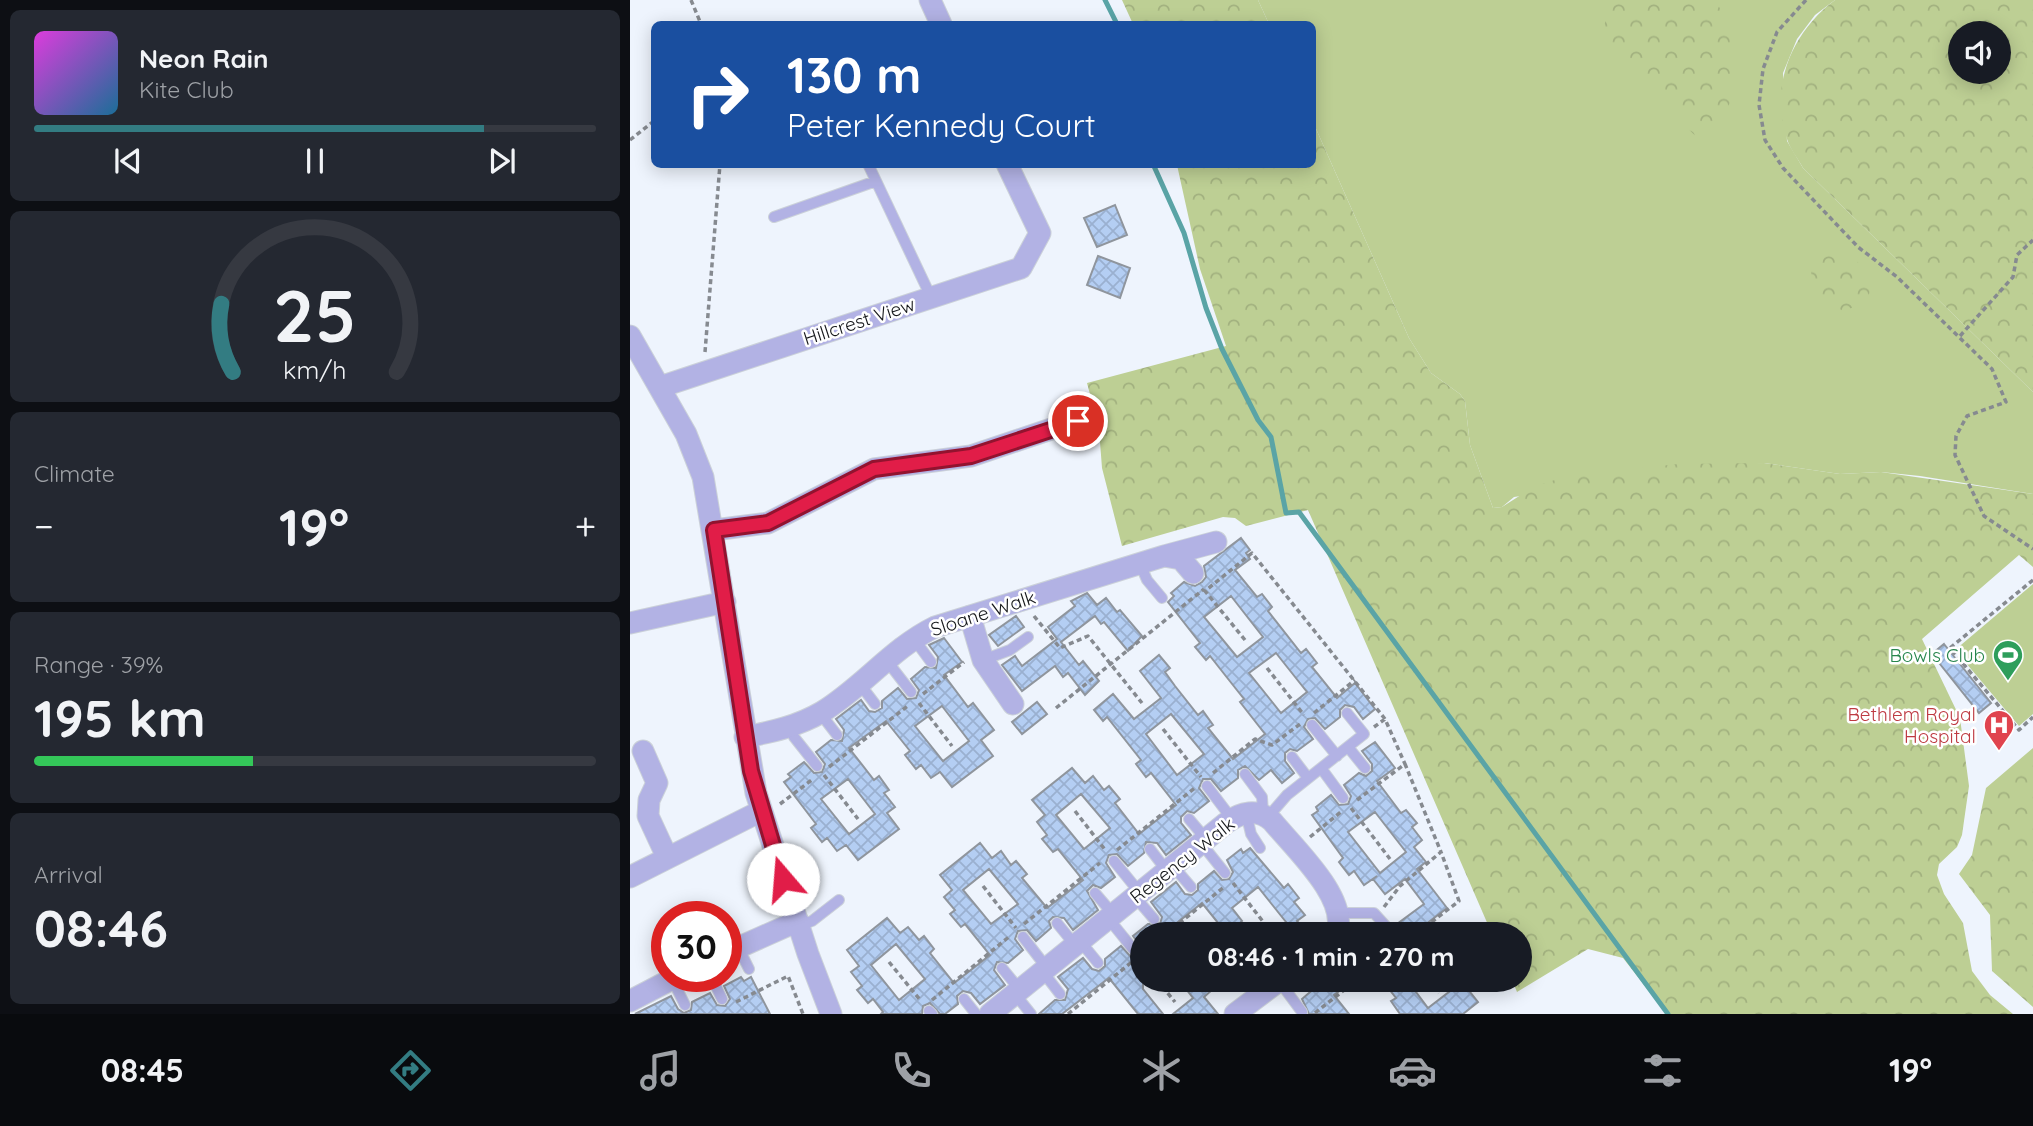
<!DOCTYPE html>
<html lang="en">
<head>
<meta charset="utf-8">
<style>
  body { margin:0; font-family:Quicksand,sans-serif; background:#242831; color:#f1f3f6; height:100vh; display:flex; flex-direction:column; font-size:26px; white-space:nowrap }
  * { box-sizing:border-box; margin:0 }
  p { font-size:23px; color:#9ea1a6 }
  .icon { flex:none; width:38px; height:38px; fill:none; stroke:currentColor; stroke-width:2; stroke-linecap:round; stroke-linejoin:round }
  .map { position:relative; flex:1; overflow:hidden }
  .panel { display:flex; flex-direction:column; gap:10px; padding:10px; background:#0d0f14; width:630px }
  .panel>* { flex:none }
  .top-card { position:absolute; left:21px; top:21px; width:665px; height:147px; border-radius:10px; box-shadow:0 4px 18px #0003; background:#1a4fa0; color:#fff; overflow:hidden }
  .buttons { position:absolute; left:1318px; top:21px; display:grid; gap:14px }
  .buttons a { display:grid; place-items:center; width:63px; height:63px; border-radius:50%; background:#171b24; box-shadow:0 4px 18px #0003; font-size:35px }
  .speed { position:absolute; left:21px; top:901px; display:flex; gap:14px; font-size:35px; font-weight:700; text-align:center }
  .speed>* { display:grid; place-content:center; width:91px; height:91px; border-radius:50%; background:#171b24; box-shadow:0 4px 18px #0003; line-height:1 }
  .speed .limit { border:10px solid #d22; background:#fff; color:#111 }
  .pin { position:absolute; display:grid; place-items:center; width:60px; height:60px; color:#fff; margin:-30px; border:4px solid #fff; border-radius:50%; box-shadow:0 2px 7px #0007 }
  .me { position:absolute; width:77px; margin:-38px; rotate:342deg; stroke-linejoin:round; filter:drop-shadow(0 0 5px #0008) }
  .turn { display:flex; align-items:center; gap:24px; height:147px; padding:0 21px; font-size:32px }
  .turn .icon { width:91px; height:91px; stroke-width:2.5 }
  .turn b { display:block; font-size:49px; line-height:60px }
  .big { font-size:52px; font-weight:800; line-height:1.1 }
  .panel .widget { flex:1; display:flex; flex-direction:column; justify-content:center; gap:10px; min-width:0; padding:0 24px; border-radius:10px; background:#242831 }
  .panel .dial { align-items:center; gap:0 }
  .dial svg { height:182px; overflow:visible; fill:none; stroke:#363941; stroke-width:7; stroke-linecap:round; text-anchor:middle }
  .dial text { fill:#f1f3f6; stroke:none }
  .song { display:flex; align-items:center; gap:21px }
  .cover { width:84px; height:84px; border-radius:10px; background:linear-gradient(135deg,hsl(300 70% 55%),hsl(200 70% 35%)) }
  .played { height:7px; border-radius:4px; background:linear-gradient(90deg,#337c82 80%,#363941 80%) }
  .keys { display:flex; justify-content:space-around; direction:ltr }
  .heat { display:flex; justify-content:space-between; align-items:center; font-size:38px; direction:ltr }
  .charge { height:10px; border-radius:5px; background:linear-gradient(90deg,#34c759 39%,#363941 0) }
  .trip { position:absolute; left:500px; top:922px; width:402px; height:70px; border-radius:35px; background:#171b24; box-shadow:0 4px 18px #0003; font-weight:800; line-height:70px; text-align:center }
  .tabs { display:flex; height:112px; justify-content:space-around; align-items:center; background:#090b0e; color:#9ea1a6 }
  .tabs .icon { width:49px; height:49px }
  .tabs .on { color:#337c82 }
  .tabs b { font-size:32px; color:#f1f3f6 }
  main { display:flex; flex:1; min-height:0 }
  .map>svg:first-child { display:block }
  .grass { fill:#bdcf94 }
  .forest { fill:url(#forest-crowns); fill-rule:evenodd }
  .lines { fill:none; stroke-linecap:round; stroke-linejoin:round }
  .stream { stroke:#5aa4a6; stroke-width:5 }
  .building { fill:url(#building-cross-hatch); stroke:#8f959d; stroke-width:2; fill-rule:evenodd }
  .lane-casing { stroke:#cbd1d9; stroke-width:12 }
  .street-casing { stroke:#cbd1d9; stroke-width:23 }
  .path { stroke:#868a90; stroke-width:3.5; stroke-dasharray:5 3.5; stroke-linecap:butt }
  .lane { stroke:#b2b2e4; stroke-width:10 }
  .street { stroke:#b2b2e4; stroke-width:21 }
  .route-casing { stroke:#92132f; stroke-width:18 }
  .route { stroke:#e11d48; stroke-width:12 }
  .labels { text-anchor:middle; stroke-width:5; stroke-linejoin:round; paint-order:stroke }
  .street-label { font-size:19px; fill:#15171a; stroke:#fff }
  .leisure-label { font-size:19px; fill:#27864d; stroke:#fff; text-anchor:end }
  .health-label { font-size:19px; fill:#be3a42; stroke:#fff; text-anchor:end }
</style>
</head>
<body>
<main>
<section class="panel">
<div class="widget">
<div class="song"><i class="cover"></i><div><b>Neon Rain</b><p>Kite Club</p></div></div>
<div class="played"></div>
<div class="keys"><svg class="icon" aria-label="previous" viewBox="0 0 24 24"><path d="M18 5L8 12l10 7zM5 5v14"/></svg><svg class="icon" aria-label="pause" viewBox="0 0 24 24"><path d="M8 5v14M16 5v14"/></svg><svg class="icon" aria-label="next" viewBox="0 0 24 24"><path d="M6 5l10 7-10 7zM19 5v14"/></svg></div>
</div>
<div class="widget dial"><svg viewBox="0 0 100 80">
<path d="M14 69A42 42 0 1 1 86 69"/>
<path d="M14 69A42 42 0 0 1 9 39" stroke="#337c82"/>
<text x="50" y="56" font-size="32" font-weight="700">25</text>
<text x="50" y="72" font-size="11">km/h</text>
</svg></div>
<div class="widget"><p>Climate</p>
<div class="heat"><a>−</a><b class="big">19°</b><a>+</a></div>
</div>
<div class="widget"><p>Range · 39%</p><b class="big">195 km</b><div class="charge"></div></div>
<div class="widget"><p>Arrival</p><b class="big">08:46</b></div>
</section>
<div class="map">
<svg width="1403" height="1014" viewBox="0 0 1403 1014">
  <defs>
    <pattern id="forest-crowns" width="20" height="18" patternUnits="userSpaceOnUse" patternTransform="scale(1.75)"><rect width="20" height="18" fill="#bdcf94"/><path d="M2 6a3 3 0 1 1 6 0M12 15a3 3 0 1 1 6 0" fill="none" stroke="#a2b17f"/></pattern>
    <pattern id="building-cross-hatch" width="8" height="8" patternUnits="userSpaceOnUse" patternTransform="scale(1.75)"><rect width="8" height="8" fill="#b4cef3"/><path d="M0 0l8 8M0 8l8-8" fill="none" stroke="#9ab0d0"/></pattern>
  </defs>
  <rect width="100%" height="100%" fill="#eef4fd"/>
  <!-- grass -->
  <path class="grass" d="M628,0H1205L1185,15L1167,39L1153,73L1157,141L1173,168L1403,392V494L1290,476L1251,472L1210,474L1134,463L884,497L872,507L863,508L840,445L835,401L830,394L801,373L779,338L683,122L682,24H639Z
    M1403,584V714L1389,726L1325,650Z"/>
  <!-- forest -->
  <path class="forest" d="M492,0H628L639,24H503Z
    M983,0L1087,2C1108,47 1118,108 1071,140C1047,123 1048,105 1029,85C1019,75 1003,72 992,63C972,46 970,21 983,0Z
    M1205,0H1403V392L1173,168C1168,159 1160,149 1157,139C1139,86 1162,32 1205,0ZM1330,33H1368V72H1330Z
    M683,122L779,338L801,373L830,394L835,401L840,445L863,508L872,507L905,486L938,476L1048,464L1134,463L1210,474L1251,472L1403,494V567L1389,555L1292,639L1330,718L1339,786L1332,835L1327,847L1309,864L1307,875L1314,894L1333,923L1342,971L1360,995L1383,1014H1037L993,958L958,949L887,992L882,980H891V934H862L678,510L616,526L605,518L593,517L492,546L472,468L469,429L457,383L596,346L570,269L547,165L682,164Z
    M1199,246L1224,257L1242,282L1237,303L1212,311C1202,300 1192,296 1182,286L1180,252Z
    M1403,748V1007L1362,971L1360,915L1329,874L1342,855L1356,788Z"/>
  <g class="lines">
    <!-- stream -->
    <path class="stream" d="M475,0L487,24
      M523,164L554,233L576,308L592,349L628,420L641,437L656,513L669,512L1038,1014"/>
  </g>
  <!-- building -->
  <path class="building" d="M485,205L497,235L467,247L454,218Z
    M468,256L500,268L490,298L457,285Z
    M611,538L620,550L616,553L620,559L605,570L627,597L632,594L642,607L638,611L671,653L676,649L687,663L682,667L707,698L725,683L745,709L733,719L724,707L715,705L710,710V717L695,729L685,718L678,719L674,727L683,739L667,751L660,749L655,753V761L664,773L652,783L641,770L629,780L615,766L608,770V778L591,791L581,779H573L569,788L579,801L564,813L557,811L551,817V823L561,835L536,855L527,843L516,842L514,853L498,866L487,854L479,855L476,863L485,877L471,888L463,885L457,891L468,910L443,930L434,918L423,917L419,921L421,928L406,941L397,930L388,931L385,939L393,950L378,963L367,962L364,970L375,985L350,1004L341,993L333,991L327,996L328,1004L315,1014H310L300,1003L293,1006L292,1014H251L253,1012L243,999L238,1003L227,990L232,986L221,972L229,966L217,950L257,918L270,933L278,927L289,940L294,936L304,949L300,953L324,983L360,955L335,924L331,927L320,914L325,910L314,897L322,890L310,875L350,843L362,858L371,851L381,865L386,861L397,874L392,878L417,908L453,880L428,849L423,852L412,839L417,835L407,822L415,815L402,800L442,768L455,783L463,776L474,790L479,786L490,799L485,803L509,834L546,805L521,773L516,777L506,764L511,760L477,717L473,721L464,710L483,694L504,719L531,698L510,671L529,655L540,668L535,672L545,686L568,715L573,711L583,725L578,728L603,759L635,734L610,702L614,699L595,675L580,656L576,660L565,647L570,643L538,602L544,596L541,593L554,582L565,586L572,582L576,577L574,566ZM601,596L633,637L607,657L574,617ZM646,653L677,692L651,713L619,673ZM541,714L574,754L547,775L516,734ZM451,794L480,828L454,849L426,815ZM359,869L388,904L361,924L333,890ZM266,944L295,979L269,1000L241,965Z
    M457,593L467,605L476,598L487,612L490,610L512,636L498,651L474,622L471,624L465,616L431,642L449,665L453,661L469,681L455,695L438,673L433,677L425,666L392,691L372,665L385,656L392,666L427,639L418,627L445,606L441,601Z
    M386,616L394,627L368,646L359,635Z
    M314,638L332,662L314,675L338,707L343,703L364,730L351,740L363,756L322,787L310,772L301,778L291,765L286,769L275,755L280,751L256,721L219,748L244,780L249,776L259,790L254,793L265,807L257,813L269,829L228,860L216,845L207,851L197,838L192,842L181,828L186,824L154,782L161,777L158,774L174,762L184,773L192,772L195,764L186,752L201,740L212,741L214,730L206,719L231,700L239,711L245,712L252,708V701L268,688L277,699L286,698L289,690L281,679L295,667L306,668L308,657L299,645ZM312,706L339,741L313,761L285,726ZM218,779L245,814L219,834L191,799Z
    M1314,644L1361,703L1349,713L1302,654Z
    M407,702L417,714L392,734L382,722Z
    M745,742L765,768L747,781L771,813L776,810L787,823L782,827L792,840L784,847L796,862L787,869L817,908L791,928L796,934H775L767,924L794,904L775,879L755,894L743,879L747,876L734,885L724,871L719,875L709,862L713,858L682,815L688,811L686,807L701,795L709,805L718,804L721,796L714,785L729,773L736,776L742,771V764L732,751ZM745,812L776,852L750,873L718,832Z
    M620,848L654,888L658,884L669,898L664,902L675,915L667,921L678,934H641L656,922L628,887L602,908L612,921L608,925L615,934H597L572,903L533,934H513V989L533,1014H508L479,978L432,1014H409L425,1000H435L438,989L428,977L453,958L462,969L469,971L475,966V959L491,946L500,956L508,955L511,947L503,936L518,924H530L532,917L521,902L546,882L555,894L562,895L568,890V884L584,871L592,880L599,879L603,872L597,860L611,849L613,853Z
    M111,977L114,981L121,977L140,1014H5L41,996L48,1009L54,1013L61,1010L62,1002L80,993L87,1005L95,1006L100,999L94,986Z
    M567,980H574L582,990L574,997L588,1014H543L563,998L556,989Z
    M701,980H724L704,995L719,1014H679L672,999L687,986L698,987Z
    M752,980H777L798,1008L832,982L848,1002L833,1014H770L761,1001L766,998Z"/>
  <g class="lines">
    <!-- lane casing -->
    <g class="lane-casing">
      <path id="lane" d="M238,164L301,297
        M144,217L246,181
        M510,564L517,580L532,598
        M284,639L301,662
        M353,660L380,650L398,637
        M257,661L281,692
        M229,683L245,704
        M190,713L207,735
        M682,725L707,756
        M160,726L164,737L187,766
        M718,747L735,768
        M662,757L678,778
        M691,768L713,798
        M615,774L632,797L633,814
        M577,786L602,819
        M616,813L621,834L630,848
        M638,817L657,795L734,734L717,713
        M559,819L576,839
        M571,843L595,873
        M520,849L537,871
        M484,861L510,893
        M543,866L561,887
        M465,893L483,914
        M505,897L524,919
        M709,913H744L763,934
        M478,918L503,949
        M427,923L445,945
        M169,926L182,921L209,900
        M393,937L417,968
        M450,941L468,963
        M108,947L119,969
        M372,968L390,990
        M413,972L430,994
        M81,976L92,999
        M42,979L55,1005
        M692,980L693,981
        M649,981L672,1012
        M385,994L401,1014
        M334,999L346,1014
        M299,1011L302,1014"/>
    </g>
    <!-- street casing -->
    <g class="street-casing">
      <path id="street" d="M300,0L311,24
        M0,336L56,434L73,477L126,793L178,954L201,1014
        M30,387L391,268L410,233L377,164
        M84,530L138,523L244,469L341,456L448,420
        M534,556L586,542
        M340,616L353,660L383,704
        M0,623L95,602
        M115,737C142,732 168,726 192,712C232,688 262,648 305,627L534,556L551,559L563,573
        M13,751L27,783L19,800L18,816L37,857
        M0,877L131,811
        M96,953L168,921
        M0,1001L48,976
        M360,1014L596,823C611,812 627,808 642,821C664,848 721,900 706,934
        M605,1014L650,980"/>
    </g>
    <!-- path -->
    <path class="path" d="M61,0L71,24
      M1176,0L1147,32L1133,69L1129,105L1135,140L1153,168L1228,247L1267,277L1362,369L1376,402L1337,416L1326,436L1325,455L1354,516L1403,549
      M0,140L24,121
      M1330,336L1383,277L1387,255L1403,240
      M75,352L90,164
      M1403,580L1320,648L1389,730L1403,717
      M404,616L430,648L458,636L512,703
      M615,640L575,591L622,553L755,719
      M637,668L674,715
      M293,694L334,662
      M289,703L322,746
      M426,708L574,589
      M684,713L725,680
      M744,727L755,719L775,764
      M533,729L571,777
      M199,767L279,705
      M583,773L625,739L642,745L670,724
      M194,775L228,819
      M727,800L775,764L811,852
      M150,804L183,779
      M721,808L760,859
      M445,811L476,851
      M680,837L712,811
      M487,850L566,787
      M603,883L638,928
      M353,886L386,928
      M754,907L770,886L811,852L829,901L786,934
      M394,924L470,863
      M536,934L594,887
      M259,962L291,1001
      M527,980L545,1002
      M798,980L809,993
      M302,1000L380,936
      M106,1002L158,976L173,1014
      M685,1013L727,980
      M438,1014L503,961"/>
    <!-- lane -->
    <use href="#lane" class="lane"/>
    <!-- street -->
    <use href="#street" class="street"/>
  </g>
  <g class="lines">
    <!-- route casing -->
    <g class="route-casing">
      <path id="route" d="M153,879L121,771L84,530L138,523L244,469L341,456L448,421"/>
    </g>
    <!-- route -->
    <use href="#route" class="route"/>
  </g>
  <!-- icons -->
  <defs>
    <g id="stadium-pin" transform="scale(1.575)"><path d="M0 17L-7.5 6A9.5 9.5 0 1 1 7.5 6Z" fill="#2e9e5b" stroke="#fff"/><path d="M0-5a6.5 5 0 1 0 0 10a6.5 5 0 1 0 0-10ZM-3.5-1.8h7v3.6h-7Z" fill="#fff"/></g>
    <g id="hospital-pin" transform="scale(1.575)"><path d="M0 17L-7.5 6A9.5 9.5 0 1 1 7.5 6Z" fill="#e0444e" stroke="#fff"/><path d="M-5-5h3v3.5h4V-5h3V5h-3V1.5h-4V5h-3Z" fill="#fff"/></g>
  </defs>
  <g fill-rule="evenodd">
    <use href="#stadium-pin" x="1378" y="655"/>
    <use href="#hospital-pin" x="1369" y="725"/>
  </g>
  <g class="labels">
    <!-- street labels -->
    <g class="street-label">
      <text transform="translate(229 321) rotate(-18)" y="7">Hillcrest View</text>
      <text transform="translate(353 613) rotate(-18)" y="7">Sloane Walk</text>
      <text transform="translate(552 860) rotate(-38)" y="7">Regency Walk</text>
    </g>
    <!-- leisure labels -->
    <g class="leisure-label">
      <text x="1355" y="662">Bowls Club</text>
    </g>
    <!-- health labels -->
    <g class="health-label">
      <text x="1346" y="721">Bethlem Royal<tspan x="1346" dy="22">Hospital</tspan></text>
    </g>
  </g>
</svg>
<div class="buttons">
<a><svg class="icon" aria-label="sound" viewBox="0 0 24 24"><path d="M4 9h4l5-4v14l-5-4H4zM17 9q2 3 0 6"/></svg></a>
</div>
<div class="speed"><div class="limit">30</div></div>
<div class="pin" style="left:448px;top:421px;background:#d93025"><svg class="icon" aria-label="arrive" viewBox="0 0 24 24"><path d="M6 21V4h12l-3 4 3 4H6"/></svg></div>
<svg class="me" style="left:153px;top:879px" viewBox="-20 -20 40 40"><circle r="19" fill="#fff"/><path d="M0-13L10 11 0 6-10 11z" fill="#e11d48"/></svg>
<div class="trip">08:46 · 1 min · 270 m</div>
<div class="top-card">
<div class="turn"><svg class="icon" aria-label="right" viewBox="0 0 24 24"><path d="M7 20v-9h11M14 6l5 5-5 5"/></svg><div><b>130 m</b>Peter Kennedy Court</div></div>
</div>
</div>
</main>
<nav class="tabs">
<b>08:45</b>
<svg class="icon on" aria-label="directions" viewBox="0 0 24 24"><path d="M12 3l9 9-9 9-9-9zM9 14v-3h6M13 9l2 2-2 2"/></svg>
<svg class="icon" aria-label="music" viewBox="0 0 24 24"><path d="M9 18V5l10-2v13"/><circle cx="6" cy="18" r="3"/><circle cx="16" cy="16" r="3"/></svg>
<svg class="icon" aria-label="phone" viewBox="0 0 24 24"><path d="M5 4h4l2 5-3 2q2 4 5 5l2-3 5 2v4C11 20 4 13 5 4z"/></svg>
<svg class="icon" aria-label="climate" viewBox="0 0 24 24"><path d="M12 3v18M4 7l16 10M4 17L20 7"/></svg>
<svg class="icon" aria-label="car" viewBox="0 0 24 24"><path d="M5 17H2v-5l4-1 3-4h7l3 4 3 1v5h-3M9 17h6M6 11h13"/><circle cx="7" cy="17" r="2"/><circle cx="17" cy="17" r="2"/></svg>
<svg class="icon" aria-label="filters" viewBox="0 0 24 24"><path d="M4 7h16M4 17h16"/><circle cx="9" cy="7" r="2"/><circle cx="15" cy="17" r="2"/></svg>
<b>19°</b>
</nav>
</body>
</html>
